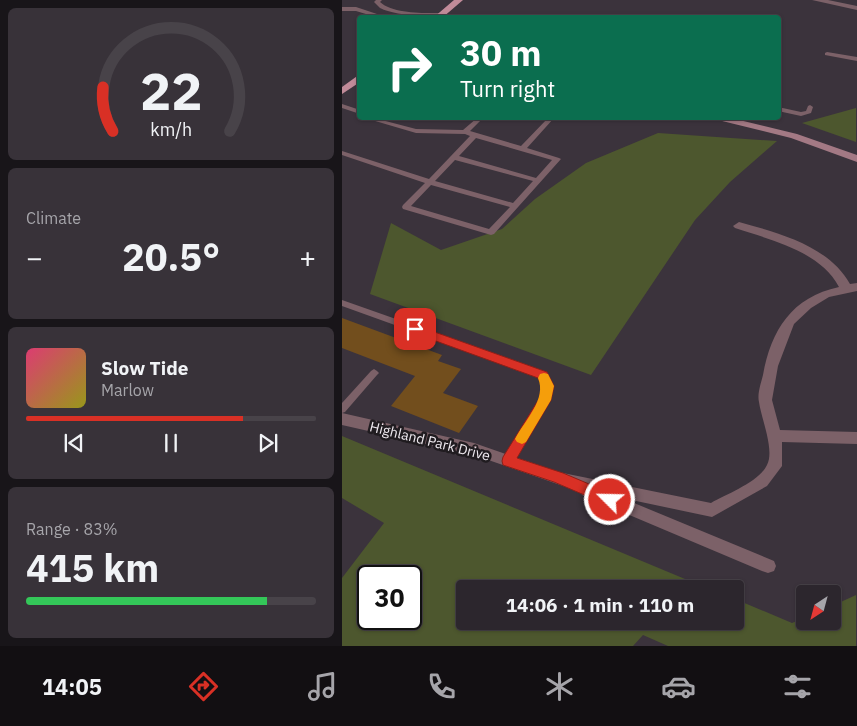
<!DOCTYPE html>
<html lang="en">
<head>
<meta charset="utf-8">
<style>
  body { margin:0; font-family:"IBM Plex Sans",sans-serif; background:#383239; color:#f1f3f6; height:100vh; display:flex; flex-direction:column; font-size:19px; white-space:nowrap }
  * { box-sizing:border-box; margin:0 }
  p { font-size:16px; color:#a6a5aa }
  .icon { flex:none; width:28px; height:28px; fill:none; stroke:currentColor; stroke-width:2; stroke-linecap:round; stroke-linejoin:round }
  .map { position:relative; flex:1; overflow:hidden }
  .side { display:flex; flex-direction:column; gap:8px; padding:8px; background:#181519; width:342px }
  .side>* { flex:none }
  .banner { position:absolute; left:15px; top:15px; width:424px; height:105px; border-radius:5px; box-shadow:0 1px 4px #0004,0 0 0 1px #484349; background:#0b6e4f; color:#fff; overflow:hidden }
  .needle { width:32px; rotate:216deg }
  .tools { position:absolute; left:454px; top:585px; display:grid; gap:10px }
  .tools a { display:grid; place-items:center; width:45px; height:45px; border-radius:5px; background:#2c262d; box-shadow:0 1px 4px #0004,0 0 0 1px #484349; font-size:25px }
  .speed { position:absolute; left:15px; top:565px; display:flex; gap:10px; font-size:25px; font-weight:700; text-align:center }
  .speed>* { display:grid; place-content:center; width:65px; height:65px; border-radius:50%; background:#2c262d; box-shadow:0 1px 4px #0004,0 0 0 1px #484349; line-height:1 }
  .speed .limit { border:2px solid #111; border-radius:8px; background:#fff; color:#111 }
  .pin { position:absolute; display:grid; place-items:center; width:42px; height:42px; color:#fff; margin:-21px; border-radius:10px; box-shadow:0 2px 8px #0006 }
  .me { position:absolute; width:55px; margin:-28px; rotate:293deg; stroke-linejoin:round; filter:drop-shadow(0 0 4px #0008) }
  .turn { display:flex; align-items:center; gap:18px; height:105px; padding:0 20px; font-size:22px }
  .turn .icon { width:65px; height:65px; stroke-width:2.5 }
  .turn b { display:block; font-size:35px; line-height:42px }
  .big { font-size:38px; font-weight:700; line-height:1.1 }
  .side .widget { flex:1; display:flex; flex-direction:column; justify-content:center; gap:8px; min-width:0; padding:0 18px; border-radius:8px; background:#383239 }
  .side .dial { align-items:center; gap:0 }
  .dial svg { height:130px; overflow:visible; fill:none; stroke:#484349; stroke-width:7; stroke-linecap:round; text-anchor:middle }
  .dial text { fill:#f1f3f6; stroke:none }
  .song { display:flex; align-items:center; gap:15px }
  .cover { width:60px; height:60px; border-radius:8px; background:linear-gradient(135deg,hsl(340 70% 55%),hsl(60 70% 35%)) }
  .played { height:5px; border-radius:2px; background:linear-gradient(90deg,#d93025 75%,#484349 75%) }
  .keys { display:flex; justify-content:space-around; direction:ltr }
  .heat { display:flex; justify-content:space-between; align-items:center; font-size:28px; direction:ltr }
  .charge { height:8px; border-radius:4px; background:linear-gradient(90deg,#34c759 83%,#484349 0) }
  .trip { position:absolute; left:114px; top:580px; width:288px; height:50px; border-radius:5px; background:#2c262d; box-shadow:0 1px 4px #0004,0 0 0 1px #484349; font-weight:700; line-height:50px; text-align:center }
  .tab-bar { display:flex; height:80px; justify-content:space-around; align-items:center; background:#120f12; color:#a6a5aa }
  .tab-bar .icon { width:35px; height:35px }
  .tab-bar .active { color:#d93025 }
  .tab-bar b { font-size:22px; color:#f1f3f6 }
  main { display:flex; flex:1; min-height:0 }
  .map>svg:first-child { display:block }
  .green { fill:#4d572e; fill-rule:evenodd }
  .building { fill:#724e1d }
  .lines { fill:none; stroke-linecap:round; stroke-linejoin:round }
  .lane { fill:#7c6168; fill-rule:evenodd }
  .street { fill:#7c6168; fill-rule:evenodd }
  .secondary { fill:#a37984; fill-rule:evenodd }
  .primary { fill:#c18b99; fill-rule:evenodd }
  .route { fill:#d93025; stroke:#8d1f18 }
  .slow { fill:#f59e0b }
  .labels { text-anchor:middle; stroke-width:5; stroke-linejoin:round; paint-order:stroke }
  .street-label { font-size:14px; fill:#efeaf0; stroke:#201c20 }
</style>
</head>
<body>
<main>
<section class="side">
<div class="widget dial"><svg viewBox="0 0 100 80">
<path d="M14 69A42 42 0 1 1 86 69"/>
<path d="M14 69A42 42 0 0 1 8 42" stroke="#d93025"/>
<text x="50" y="56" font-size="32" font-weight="700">22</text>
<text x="50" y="72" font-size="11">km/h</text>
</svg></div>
<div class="widget"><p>Climate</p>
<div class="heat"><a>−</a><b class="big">20.5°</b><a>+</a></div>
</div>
<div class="widget">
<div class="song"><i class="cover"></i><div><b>Slow Tide</b><p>Marlow</p></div></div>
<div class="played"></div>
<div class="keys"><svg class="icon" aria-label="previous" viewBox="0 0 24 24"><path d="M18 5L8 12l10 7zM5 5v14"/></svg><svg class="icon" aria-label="pause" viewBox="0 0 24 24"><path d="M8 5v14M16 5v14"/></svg><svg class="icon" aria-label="next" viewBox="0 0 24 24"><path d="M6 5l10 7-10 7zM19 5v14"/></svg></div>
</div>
<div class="widget"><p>Range · 83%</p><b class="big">415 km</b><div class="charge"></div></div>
</section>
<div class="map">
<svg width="515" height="646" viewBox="0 0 515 646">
  <rect width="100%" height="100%" fill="#3b333c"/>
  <!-- green -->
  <path class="green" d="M514,108V142L460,123Z
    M316,133L435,141L388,182L353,220L249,375L28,294L49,223L99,250L160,229L193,199L244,163Z
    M0,436L367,589H122V621H392L393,599L450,623L462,618V621H490V606L514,595V646H326L301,635L291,646H0V578L42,523L0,498ZM69,576V619H26V576Z"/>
  <!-- building -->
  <path class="building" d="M0,318L100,355L96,361L119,369L101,393L136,406L117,433L49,406L73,376L0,348Z"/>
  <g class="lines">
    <!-- lane -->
    <path class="lane" d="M34,0H40L38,2C51,14 81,13 98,13L101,15C90,20 49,14 38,8C36,6 34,4 32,2Z
      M0,7H14L47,18H37L14,11H0Z
      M485,52L515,57V61L483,55V53Z
      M0,104L18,110V114L0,108Z
      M468,105L471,107L469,113L459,116L436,111V107L459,112L464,111L466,106Z
      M23,118H32L74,129L121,130L135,118H141L128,131L179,146L206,118H212L185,148L217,158L219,159L152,234L149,235L61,209L60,207L61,205L83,183L0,155V151L87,179L128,136L123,134L74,133ZM134,138L210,160L194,178L117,156ZM113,160L191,181L171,203L93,181ZM89,185L168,207L147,229L69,206Z
      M0,300L204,372L211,386L208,400L170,464L166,465L162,464L161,461L198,399L201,386L197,377L0,306Z
      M32,369L35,371L37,373L35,375L3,412L0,413V403L29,371Z"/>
    <!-- street -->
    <path class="street" d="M470,0H486L515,6V10Z
      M397,222C437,233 487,246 508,284L515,283V291L487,297L469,308L452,324L436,366L430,400L438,430L515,432V444L440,442V466L425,486L370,517L280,498L432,561L434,566L432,571L426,573L420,571L240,495L238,489L224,487L132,455L0,425V413L132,443L216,472L369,503C385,494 417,482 425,465C433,450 419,418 417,402C415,394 419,383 421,375C429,330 450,297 497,287C478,251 429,240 393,228L391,226Z"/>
    <!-- secondary -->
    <path class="secondary" d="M374,118H389L455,134L515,155V162L449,138L376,120Z"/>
    <!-- primary -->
    <path class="primary" d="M112,0H121L100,18H91Z
      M18,74V82L0,94V87Z"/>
  </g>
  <!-- route -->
  <path class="route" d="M73,325L205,372L212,386L209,400L175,458L221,473L273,495L275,500L273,504L268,506L212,482L161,465L160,461L161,457L197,399L200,386L196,378L69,332L67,329Z"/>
  <!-- slow -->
  <path class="slow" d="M202,373L206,374L212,386L209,400L184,442L180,444L175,442L173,439C183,420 205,399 196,378L198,374Z"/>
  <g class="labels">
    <!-- street labels -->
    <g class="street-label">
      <text transform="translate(88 441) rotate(14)" y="5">Highland Park Drive</text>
    </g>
  </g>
</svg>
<div class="tools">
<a><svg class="needle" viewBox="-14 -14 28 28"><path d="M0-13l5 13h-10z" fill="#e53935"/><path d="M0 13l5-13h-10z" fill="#a6a5aa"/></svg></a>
</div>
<div class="speed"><div class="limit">30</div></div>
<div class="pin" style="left:73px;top:329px;background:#d93025"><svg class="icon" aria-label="arrive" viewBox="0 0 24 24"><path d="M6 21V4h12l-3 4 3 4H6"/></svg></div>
<svg class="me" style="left:268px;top:500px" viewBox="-20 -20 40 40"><circle r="17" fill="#d93025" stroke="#fff" stroke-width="3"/><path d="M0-11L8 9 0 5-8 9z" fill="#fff"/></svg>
<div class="trip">14:06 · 1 min · 110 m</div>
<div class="banner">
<div class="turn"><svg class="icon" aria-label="right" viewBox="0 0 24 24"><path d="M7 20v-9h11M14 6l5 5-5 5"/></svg><div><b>30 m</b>Turn right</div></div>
</div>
</div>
</main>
<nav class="tab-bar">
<b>14:05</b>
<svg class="icon active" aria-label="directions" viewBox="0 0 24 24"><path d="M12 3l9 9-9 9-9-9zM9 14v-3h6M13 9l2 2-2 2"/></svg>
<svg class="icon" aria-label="music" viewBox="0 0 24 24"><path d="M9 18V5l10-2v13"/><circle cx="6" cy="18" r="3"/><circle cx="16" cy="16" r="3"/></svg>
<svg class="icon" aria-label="phone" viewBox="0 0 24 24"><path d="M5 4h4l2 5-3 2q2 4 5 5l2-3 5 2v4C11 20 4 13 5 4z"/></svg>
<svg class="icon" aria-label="climate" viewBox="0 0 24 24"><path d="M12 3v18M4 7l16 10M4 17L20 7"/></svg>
<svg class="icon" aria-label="car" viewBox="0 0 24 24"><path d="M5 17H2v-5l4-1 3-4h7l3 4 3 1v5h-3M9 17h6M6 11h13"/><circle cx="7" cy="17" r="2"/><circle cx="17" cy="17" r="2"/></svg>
<svg class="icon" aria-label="filters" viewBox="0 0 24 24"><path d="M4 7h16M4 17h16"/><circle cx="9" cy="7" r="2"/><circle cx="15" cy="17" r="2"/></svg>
</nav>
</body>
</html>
